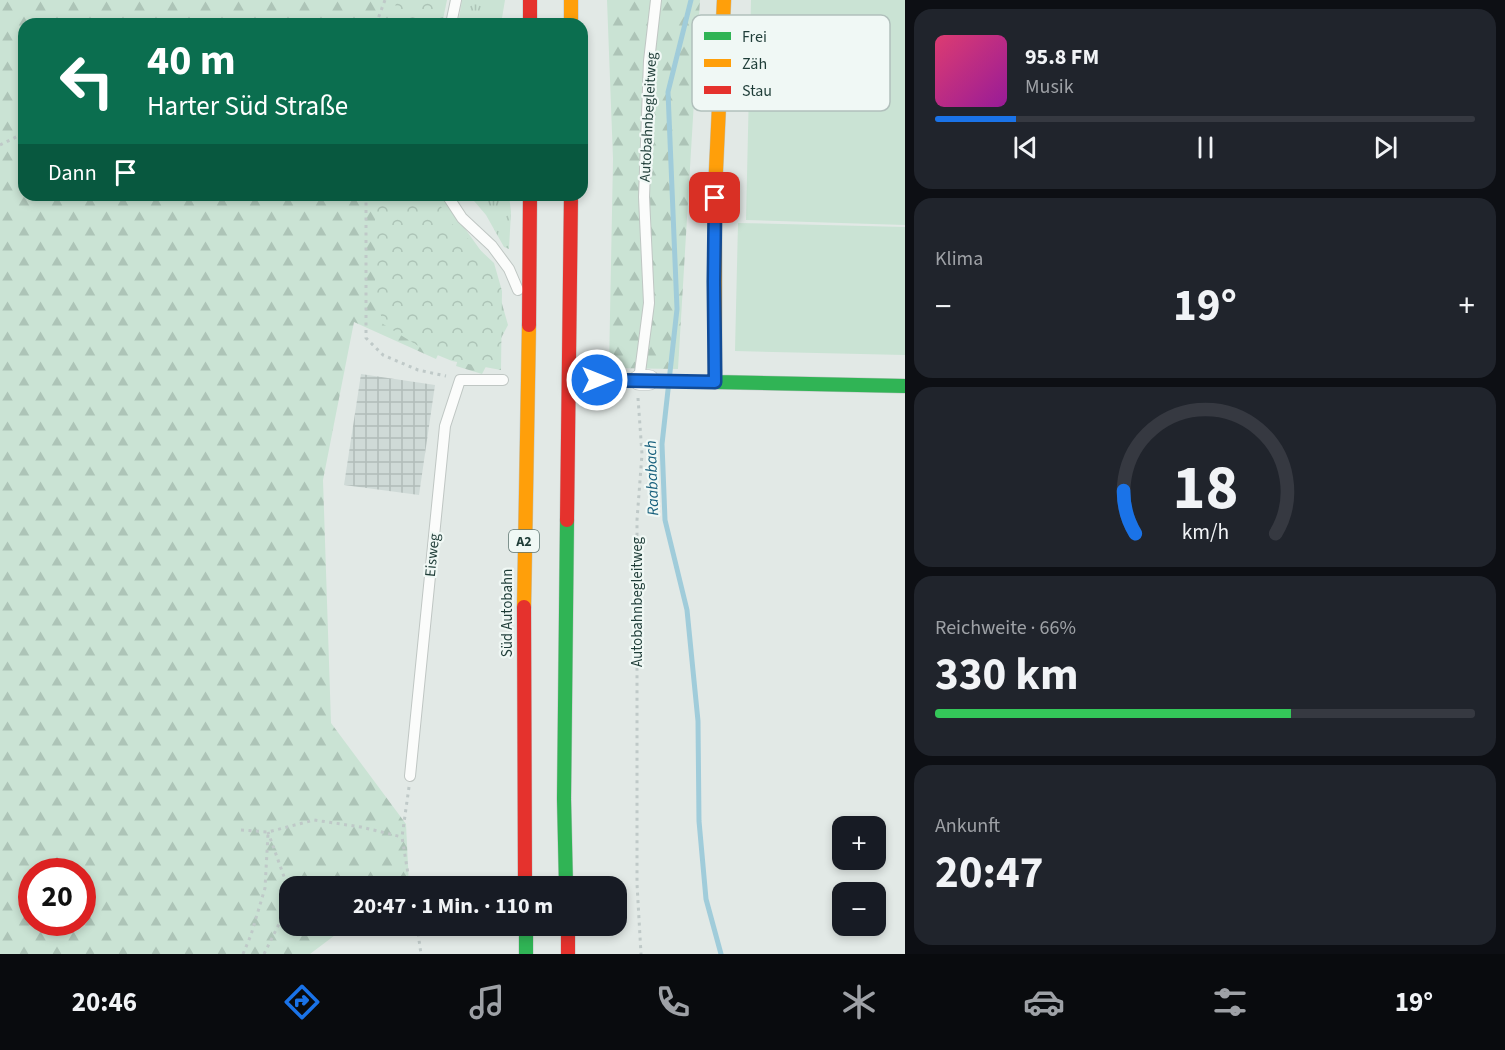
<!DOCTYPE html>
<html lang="de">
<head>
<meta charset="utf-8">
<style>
  body { margin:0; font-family:"Source Sans 3",sans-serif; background:#20242c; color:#f1f3f6; height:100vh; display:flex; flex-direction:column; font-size:22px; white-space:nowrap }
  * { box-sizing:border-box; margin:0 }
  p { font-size:20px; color:#9ea1a6 }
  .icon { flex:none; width:33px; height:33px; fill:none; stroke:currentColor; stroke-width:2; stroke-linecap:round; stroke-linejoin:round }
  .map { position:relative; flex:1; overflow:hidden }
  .panel { display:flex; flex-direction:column; gap:9px; padding:9px; background:#0d0f14; width:600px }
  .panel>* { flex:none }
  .banner { position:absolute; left:18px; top:18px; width:570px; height:183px; border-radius:18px; box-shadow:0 3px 9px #0003; background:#0b6e4f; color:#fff; overflow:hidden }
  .tools { position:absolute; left:832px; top:816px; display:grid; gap:12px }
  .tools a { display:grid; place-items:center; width:54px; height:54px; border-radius:12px; background:#171b24; box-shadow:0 3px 9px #0003; font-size:30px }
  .speed { position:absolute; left:18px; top:858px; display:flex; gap:12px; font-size:30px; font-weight:700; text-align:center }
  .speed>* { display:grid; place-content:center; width:78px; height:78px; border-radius:50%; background:#171b24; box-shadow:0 3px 9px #0003; line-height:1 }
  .speed .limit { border:9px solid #d22; background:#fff; color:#111 }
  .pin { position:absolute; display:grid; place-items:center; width:51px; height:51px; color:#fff; margin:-26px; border-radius:12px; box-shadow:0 3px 9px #0006 }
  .me { position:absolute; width:66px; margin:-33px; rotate:90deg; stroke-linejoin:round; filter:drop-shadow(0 0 4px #0008) }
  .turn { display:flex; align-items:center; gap:21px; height:126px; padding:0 30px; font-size:27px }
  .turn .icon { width:78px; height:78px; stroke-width:2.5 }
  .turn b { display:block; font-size:42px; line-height:51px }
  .then { display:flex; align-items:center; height:57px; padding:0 30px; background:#0003; gap:12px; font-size:22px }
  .big { font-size:45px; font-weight:700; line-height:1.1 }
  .panel .widget { flex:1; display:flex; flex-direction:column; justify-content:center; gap:9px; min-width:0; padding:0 21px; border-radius:18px; background:#20242c }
  .panel .dial { align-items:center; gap:0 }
  .dial svg { height:156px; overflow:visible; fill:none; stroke:#363941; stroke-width:7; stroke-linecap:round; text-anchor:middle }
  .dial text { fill:#f1f3f6; stroke:none }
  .song { display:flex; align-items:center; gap:18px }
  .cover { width:72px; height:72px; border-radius:9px; background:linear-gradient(135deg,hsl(340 70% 55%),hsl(300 70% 35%)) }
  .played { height:6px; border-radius:3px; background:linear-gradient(90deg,#1a73e8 15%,#363941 15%) }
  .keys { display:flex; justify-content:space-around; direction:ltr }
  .heat { display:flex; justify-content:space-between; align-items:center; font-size:33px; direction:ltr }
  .charge { height:9px; border-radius:4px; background:linear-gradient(90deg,#34c759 66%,#363941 0) }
  .trip { position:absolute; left:279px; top:876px; width:348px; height:60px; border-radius:18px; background:#171b24; box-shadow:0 3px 9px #0003; font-weight:700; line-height:60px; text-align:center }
  .tab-bar { display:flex; height:96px; justify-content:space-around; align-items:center; background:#090b0e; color:#9ea1a6 }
  .tab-bar .icon { width:42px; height:42px }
  .tab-bar .current { color:#1a73e8 }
  .tab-bar b { font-size:27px; color:#f1f3f6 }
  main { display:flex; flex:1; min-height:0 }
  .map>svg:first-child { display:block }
  .industrial { fill:url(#industrial-grid) }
  .grass { fill:url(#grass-tufts) }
  .forest { fill:url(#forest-firs); fill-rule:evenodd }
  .park { fill:url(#park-crowns) }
  .pitch { fill:#cae3d4 }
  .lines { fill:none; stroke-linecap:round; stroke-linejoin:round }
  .stream { stroke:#a0ccda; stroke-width:5 }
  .lane-casing { stroke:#bfc6c3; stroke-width:12 }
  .street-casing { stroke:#bfc6c3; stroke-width:21 }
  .fast-casing { stroke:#bec6c4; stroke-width:15 }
  .slow-casing { stroke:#bec6c4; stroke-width:15 }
  .jam-casing { stroke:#bec6c4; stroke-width:15 }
  .path { stroke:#bfc9c8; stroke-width:3; stroke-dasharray:3 4.5; stroke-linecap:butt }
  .lane { stroke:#fbfcfb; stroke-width:10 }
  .street { stroke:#fbfcfb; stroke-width:20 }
  .fast { stroke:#30b455; stroke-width:14 }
  .slow { stroke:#ff9f0a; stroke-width:14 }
  .jam { stroke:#e5322d; stroke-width:14 }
  .route-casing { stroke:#114b97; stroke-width:15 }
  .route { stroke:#1a73e8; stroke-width:10 }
  .labels { text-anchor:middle; stroke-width:4.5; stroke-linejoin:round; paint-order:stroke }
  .shield { fill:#f0f8f5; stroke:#5e7571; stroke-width:1.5 }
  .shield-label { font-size:14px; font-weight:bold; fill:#1f3d38 }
  .street-label { font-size:15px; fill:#1f3d38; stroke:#f0f8f5 }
  .water-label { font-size:16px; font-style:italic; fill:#165f7c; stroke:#f0f8f5 }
  .key { fill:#f0f8f5; stroke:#b1c0bc; stroke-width:1.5 }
  .key-label { font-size:16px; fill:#1f3d38 }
</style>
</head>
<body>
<main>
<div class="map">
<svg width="905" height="954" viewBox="0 0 905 954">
  <defs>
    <pattern id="industrial-grid" width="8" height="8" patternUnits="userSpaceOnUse" patternTransform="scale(1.5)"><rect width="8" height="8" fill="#cfdad7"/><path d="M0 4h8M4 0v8" fill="none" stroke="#b1bcb9"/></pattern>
    <pattern id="grass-tufts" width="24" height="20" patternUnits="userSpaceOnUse" patternTransform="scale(1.5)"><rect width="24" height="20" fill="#cae3d4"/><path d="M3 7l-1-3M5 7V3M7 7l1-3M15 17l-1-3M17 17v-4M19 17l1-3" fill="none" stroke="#adc4b7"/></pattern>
    <pattern id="forest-firs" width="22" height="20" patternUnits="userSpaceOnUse" patternTransform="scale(1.5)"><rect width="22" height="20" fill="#cae3d4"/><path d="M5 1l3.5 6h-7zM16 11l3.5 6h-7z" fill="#adc4b7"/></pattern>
    <pattern id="park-crowns" width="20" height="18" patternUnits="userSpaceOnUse" patternTransform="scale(1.5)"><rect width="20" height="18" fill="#cae3d4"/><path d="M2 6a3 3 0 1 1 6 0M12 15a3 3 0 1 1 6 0" fill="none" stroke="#adc4b7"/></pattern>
  </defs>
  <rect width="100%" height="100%" fill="#e2e9e6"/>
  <!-- industrial -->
  <path class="industrial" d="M361,374L435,385L419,495L344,485Z"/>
  <!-- grass -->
  <path class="grass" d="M462,0H505L501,24H458Z
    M469,195H509L511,212L509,249L504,247L486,215Z"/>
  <!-- forest -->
  <path class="forest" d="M0,0H444L440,24H24V195H441L491,265L508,325L482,374L456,366L470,318L445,340L436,359L354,322L323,480L331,723L406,824L409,886H290V926H347L310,954H0ZM32,872H82V922H32Z
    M607,0H700L678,369L609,368L613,159Z"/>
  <!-- park -->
  <path class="park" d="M397,0H447L442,24H390Z
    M375,195H435L448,220L494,263L502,291L501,370L452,361L423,349L383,324L375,291Z"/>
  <!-- pitch -->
  <path class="pitch" d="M751,0H905V225L746,220Z
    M738,223L905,227V355L735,351Z"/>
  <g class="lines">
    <!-- stream -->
    <path class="stream" d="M691,0L668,92L677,309L662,444L665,520L687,610L698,721L699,821L706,899L721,954"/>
    <!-- lane casing -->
    <g class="lane-casing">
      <path id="lane" d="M451,24L456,0
        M447,195L462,218L492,246L509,269L518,290
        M597,380H639L649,303L644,197L649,61L656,0
        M649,380L715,382
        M410,776L445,426L460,380H503"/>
    </g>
    <!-- street casing -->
    <g class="street-casing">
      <path id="street" d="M639,380H649"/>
    </g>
    <!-- fast casing -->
    <g class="fast-casing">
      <path id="fast" d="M715,371V382L905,386
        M566,886L564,799L567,520
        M526,926V954"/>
    </g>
    <!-- slow casing -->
    <g class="slow-casing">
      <path id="slow" d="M571,0V24
        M715,371V191L724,0
        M524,607L529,325"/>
    </g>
    <!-- jam casing -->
    <g class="jam-casing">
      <path id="jam" d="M530,0V24
        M529,325L530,195
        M567,520L571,195
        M524,607L525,886
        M568,926V954"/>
    </g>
    <!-- path -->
    <path class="path" d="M376,24L385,0
      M0,145L24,133
      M366,195V338L383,355L418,370L446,376
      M638,398L642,454L637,520V884L641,954
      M409,787L402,837L410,886
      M241,830L268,832L314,820L361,827L402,837
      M417,926L421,954
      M243,954L251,935L265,888L268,834
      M264,954L281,920L287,885L268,832"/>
    <!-- lane -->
    <use href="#lane" class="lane"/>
    <!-- street -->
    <use href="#street" class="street"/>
    <!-- fast -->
    <use href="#fast" class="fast"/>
    <!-- slow -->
    <use href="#slow" class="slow"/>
    <!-- jam -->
    <use href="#jam" class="jam"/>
  </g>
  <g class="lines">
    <!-- route casing -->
    <g class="route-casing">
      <path id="route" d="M597,380L715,382L714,282L715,198"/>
    </g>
    <!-- route -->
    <use href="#route" class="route"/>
  </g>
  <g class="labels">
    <!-- shield labels -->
    <rect class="shield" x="509" y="530" width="30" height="22" rx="4.5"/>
    <g class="shield-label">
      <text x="524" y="546">A2</text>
    </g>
    <!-- street labels -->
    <g class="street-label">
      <text transform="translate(648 117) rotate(-87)" y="5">Autobahnbegleitweg</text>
      <text transform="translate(432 555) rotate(-84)" y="5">Eisweg</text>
      <text transform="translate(637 602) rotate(-90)" y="5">Autobahnbegleitweg</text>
      <text transform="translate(507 613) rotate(-90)" y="5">Süd Autobahn</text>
    </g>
    <!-- water labels -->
    <g class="water-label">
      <text transform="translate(651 478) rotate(-92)" y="6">Raababach</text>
    </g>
  </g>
  <!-- legend -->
  <rect x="692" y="15" width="198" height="96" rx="9" class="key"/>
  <rect x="704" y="32" width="27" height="8" fill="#30b455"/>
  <rect x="704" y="59" width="27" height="8" fill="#ff9f0a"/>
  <rect x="704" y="86" width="27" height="8" fill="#e5322d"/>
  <g class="key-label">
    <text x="742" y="42">Frei</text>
    <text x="742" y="69">Zäh</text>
    <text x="742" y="96">Stau</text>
  </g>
</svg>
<div class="tools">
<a>+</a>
<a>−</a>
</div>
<div class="speed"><div class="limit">20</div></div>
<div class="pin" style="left:715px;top:198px;background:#d93025"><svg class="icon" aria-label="arrive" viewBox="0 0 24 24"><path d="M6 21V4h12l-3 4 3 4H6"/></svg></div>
<svg class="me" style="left:597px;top:380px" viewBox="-20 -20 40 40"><circle r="17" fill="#1a73e8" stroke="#fff" stroke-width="3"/><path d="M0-11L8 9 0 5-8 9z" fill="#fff"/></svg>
<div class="trip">20:47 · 1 Min. · 110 m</div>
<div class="banner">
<div class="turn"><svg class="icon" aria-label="left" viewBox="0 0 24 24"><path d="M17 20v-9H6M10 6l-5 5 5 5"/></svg><div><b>40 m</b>Harter Süd Straße</div></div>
<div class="then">Dann<svg class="icon" aria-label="arrive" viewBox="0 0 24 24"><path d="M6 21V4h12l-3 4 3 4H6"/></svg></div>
</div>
</div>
<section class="panel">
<div class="widget">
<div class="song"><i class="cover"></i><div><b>95.8 FM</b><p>Musik</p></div></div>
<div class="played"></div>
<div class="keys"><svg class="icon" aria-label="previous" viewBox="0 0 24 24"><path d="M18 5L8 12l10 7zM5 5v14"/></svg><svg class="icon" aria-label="pause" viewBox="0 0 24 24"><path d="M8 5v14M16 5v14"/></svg><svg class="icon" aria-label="next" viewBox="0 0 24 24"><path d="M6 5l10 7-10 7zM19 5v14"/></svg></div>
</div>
<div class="widget"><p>Klima</p>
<div class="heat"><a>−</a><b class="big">19°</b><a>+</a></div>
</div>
<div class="widget dial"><svg viewBox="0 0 100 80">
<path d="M14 69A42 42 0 1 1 86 69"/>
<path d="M14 69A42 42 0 0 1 8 47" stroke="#1a73e8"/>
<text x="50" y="56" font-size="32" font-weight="700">18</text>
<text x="50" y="72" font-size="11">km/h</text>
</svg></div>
<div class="widget"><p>Reichweite · 66%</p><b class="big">330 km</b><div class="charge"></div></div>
<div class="widget"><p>Ankunft</p><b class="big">20:47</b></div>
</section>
</main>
<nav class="tab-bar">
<b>20:46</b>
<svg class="icon current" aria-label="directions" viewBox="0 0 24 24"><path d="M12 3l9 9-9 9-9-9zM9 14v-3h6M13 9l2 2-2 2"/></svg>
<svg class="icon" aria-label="music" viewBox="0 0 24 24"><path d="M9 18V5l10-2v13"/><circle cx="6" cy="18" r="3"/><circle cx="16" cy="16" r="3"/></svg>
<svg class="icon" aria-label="phone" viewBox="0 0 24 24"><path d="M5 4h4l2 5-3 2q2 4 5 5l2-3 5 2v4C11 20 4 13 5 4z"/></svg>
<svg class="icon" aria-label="climate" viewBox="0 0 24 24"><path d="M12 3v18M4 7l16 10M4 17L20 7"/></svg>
<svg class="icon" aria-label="car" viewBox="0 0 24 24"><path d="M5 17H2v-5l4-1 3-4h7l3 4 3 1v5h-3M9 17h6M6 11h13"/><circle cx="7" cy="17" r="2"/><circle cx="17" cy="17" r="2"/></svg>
<svg class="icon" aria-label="filters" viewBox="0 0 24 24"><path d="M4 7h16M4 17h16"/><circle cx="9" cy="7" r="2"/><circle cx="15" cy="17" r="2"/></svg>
<b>19°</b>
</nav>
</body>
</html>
